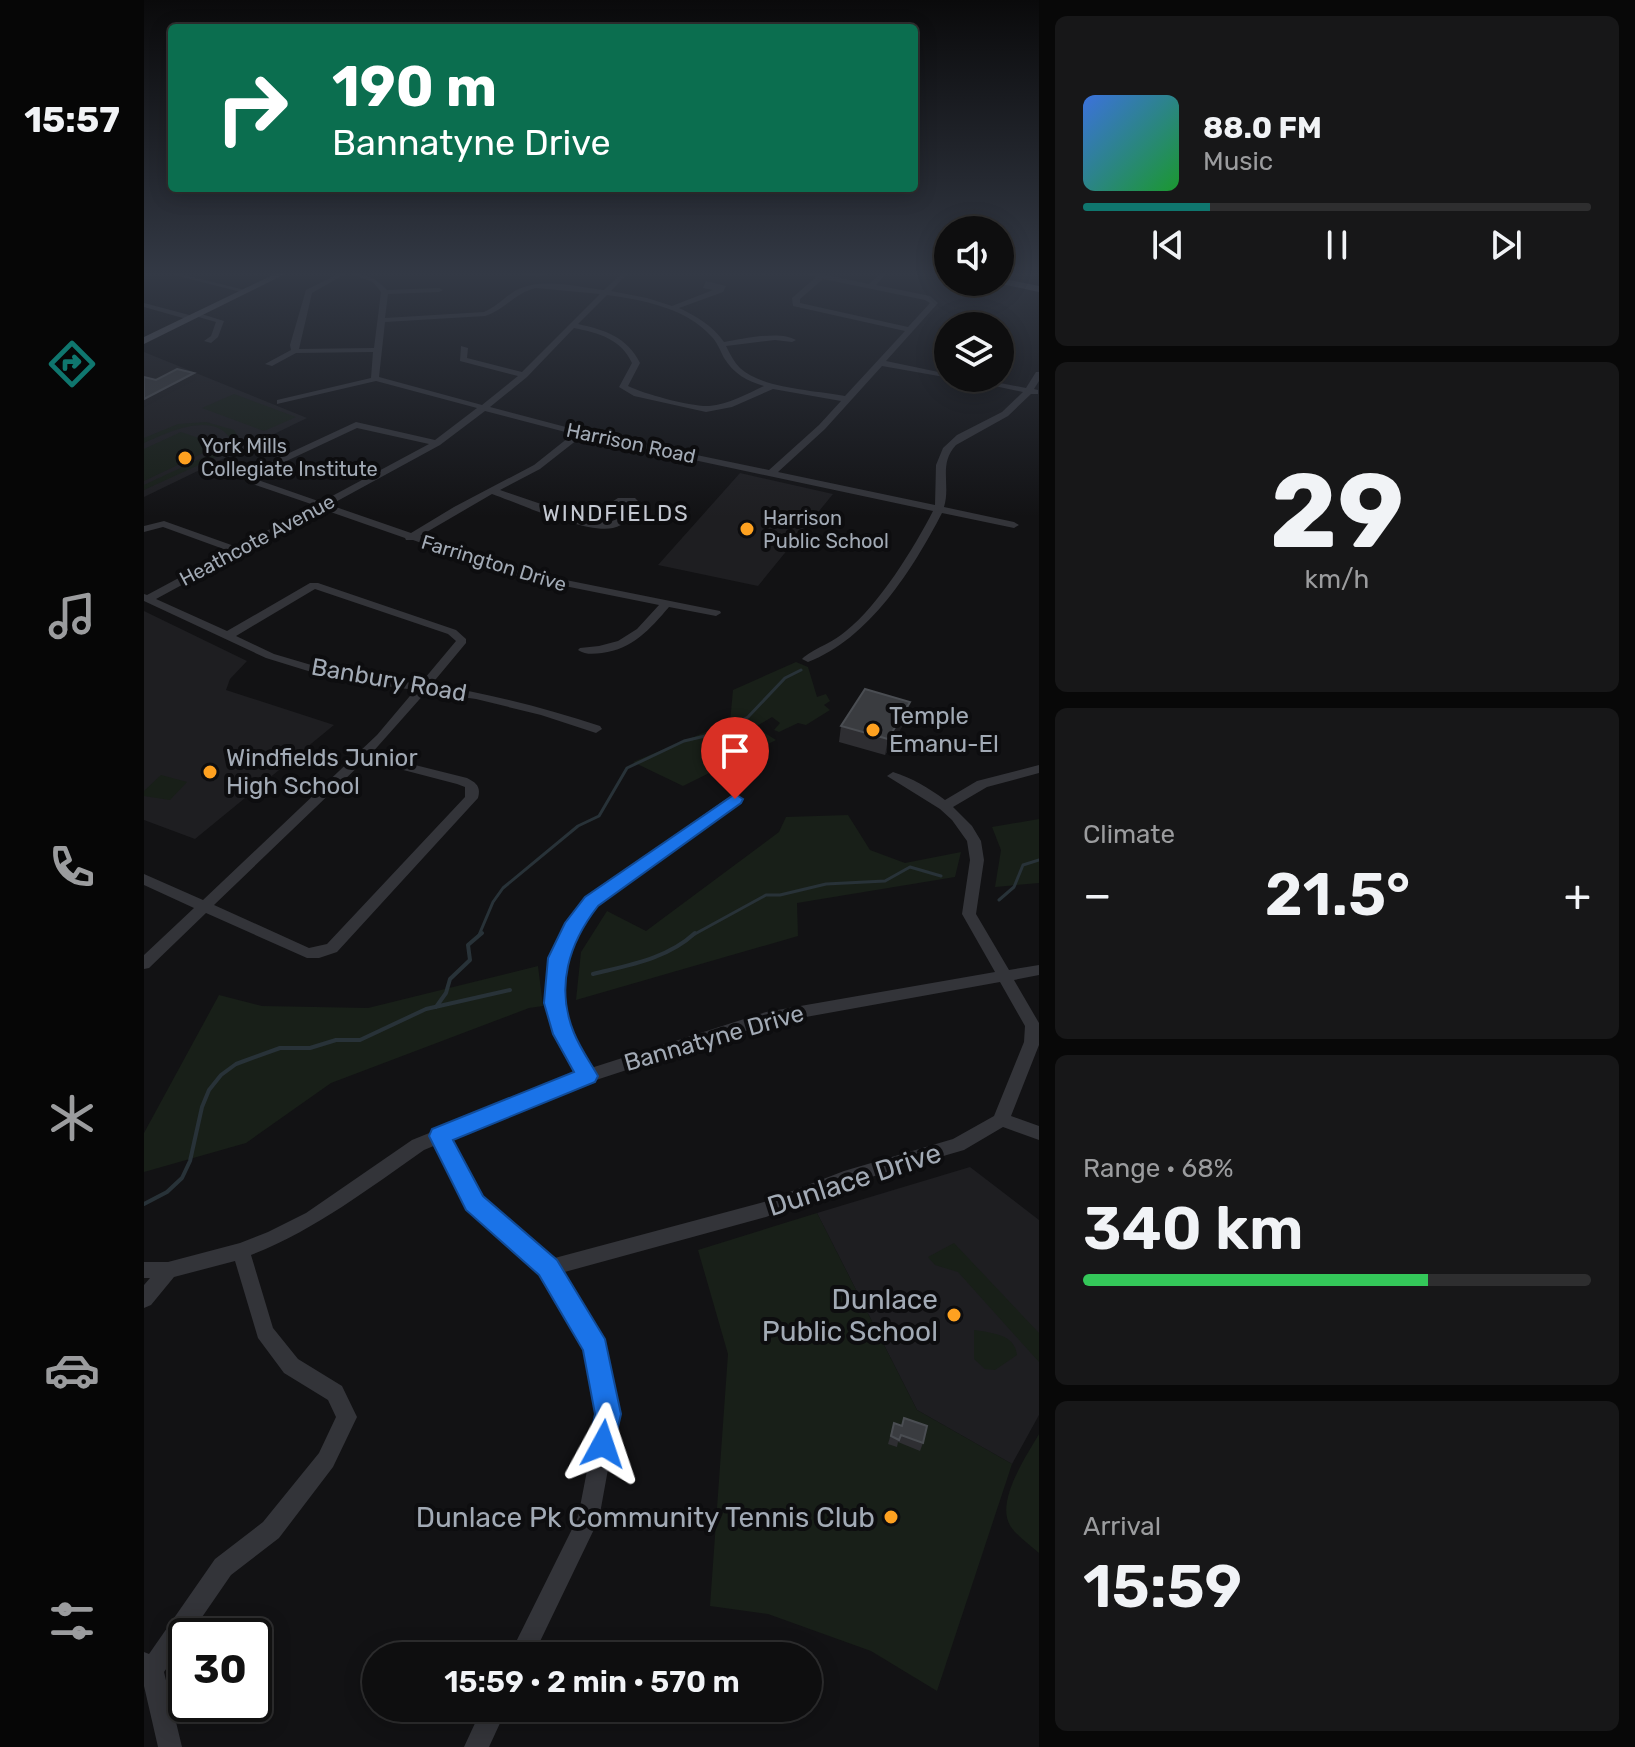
<!DOCTYPE html>
<html lang="en">
<head>
<meta charset="utf-8">
<style>
  body { margin:0; font-family:Rubik,sans-serif; background:#171718; color:#f1f3f6; height:100vh; display:flex; flex-direction:column; font-size:30px; white-space:nowrap }
  * { box-sizing:border-box; margin:0 }
  p { font-size:26px; color:#9b9c9e }
  .icon { flex:none; width:44px; height:44px; fill:none; stroke:currentColor; stroke-width:2; stroke-linecap:round; stroke-linejoin:round }
  .map { position:relative; flex:1; overflow:hidden }
  .details { display:flex; flex-direction:column; gap:16px; padding:16px; background:#080808; width:596px }
  .details>* { flex:none }
  .hud { position:absolute; left:24px; top:24px; width:750px; height:168px; border-radius:8px; box-shadow:0 4px 20px #0003,0 0 0 2px #2e2e2f; background:#0b6e4f; color:#fff; overflow:hidden }
  .fabs { position:absolute; left:790px; top:216px; display:grid; gap:16px }
  .fabs a { display:grid; place-items:center; width:80px; height:80px; border-radius:50%; background:#0e0e0f; box-shadow:0 4px 20px #0003,0 0 0 2px #2e2e2f; font-size:40px }
  .speed { position:absolute; left:24px; top:1618px; display:flex; gap:16px; font-size:40px; font-weight:700; text-align:center }
  .speed>* { display:grid; place-content:center; width:104px; height:104px; border-radius:50%; background:#0e0e0f; box-shadow:0 4px 20px #0003,0 0 0 2px #2e2e2f; line-height:1 }
  .speed .limit { border:4px solid #111; border-radius:12px; background:#fff; color:#111 }
  .pin { position:absolute; display:grid; place-items:center; width:68px; height:68px; color:#fff; margin:-82px -34px; border-radius:50% 50% 50% 0; rotate:-45deg; box-shadow:0 0 8px #0007 }
  .pin .icon { rotate:45deg }
  .me { position:absolute; width:88px; margin:-44px; rotate:5deg; stroke-linejoin:round; filter:drop-shadow(0 0 6px #0008) }
  .turn { display:flex; align-items:center; gap:28px; height:168px; padding:0 32px; font-size:36px }
  .turn .icon { width:104px; height:104px; stroke-width:2.5 }
  .turn b { display:block; font-size:56px; line-height:68px }
  .big { font-size:60px; font-weight:600; line-height:1.1 }
  .details .widget { flex:1; display:flex; flex-direction:column; justify-content:center; gap:12px; min-width:0; padding:0 28px; border-radius:12px; background:#171718 }
  .details .dial { align-items:center; gap:0 }
  .dial b { font-size:104px; line-height:1 }
  .song { display:flex; align-items:center; gap:24px }
  .cover { width:96px; height:96px; border-radius:12px; background:linear-gradient(135deg,hsl(220 70% 55%),hsl(130 70% 35%)) }
  .played { height:8px; border-radius:4px; background:linear-gradient(90deg,#0f766e 25%,#2e2e2f 25%) }
  .keys { display:flex; justify-content:space-around; direction:ltr }
  .heat { display:flex; justify-content:space-between; align-items:center; font-size:44px; direction:ltr }
  .charge { height:12px; border-radius:6px; background:linear-gradient(90deg,#34c759 68%,#2e2e2f 0) }
  .trip { position:absolute; left:218px; top:1642px; width:460px; height:80px; border-radius:40px; background:#0e0e0f; box-shadow:0 4px 20px #0003,0 0 0 2px #2e2e2f; font-weight:600; line-height:80px; text-align:center }
  main { display:flex; flex:1; min-height:0 }
  .tab-bar { display:flex; flex-direction:column; width:144px; justify-content:space-around; align-items:center; background:#060606; color:#9b9c9e }
  .tab-bar .icon { width:56px; height:56px }
  .tab-bar .active { color:#0f766e }
  .tab-bar b { font-size:36px; color:#f1f3f6 }
  .map>svg:first-child { display:block }
  .built { fill:#1e1e21 }
  .green { fill:#181f18 }
  .lines { fill:none; stroke-linecap:round; stroke-linejoin:round }
  .stream-far1 { stroke:#283238; stroke-width:3 }
  .stream { stroke:#283238; stroke-width:4 }
  .minor { fill:#333439; fill-rule:evenodd }
  .major { fill:#4f5158; fill-rule:evenodd }
  .wall { fill:#2e2e32 }
  .shaded-wall { fill:#1d1d20 }
  .building { fill:#3a3c40; stroke:#4a4d52; stroke-width:2 }
  .route { fill:#1a73e8; stroke:#114b97; stroke-width:2 }
  .poi-dot { fill:#fea120; stroke:#0d0d0f; stroke-width:3 }
  .labels { text-anchor:middle; stroke-width:8; stroke-linejoin:round; paint-order:stroke }
  .far-street-label { font-size:20px; fill:#a2aab5; stroke:#0d0d0f }
  .far-poi-label { font-size:20px; fill:#a2aab5; stroke:#0d0d0f; text-anchor:start }
  .far-neighbourhood-label { font-size:22px; letter-spacing:2px; fill:#c4c8d1; stroke:#0d0d0f }
  .street-label { font-size:24px; fill:#a2aab5; stroke:#0d0d0f }
  .poi-label { font-size:24px; fill:#a2aab5; stroke:#0d0d0f; text-anchor:start }
  .near-street-label { font-size:28px; fill:#a2aab5; stroke:#0d0d0f }
  .near-poi-label { font-size:28px; fill:#a2aab5; stroke:#0d0d0f; text-anchor:end }
</style>
</head>
<body>
<main>
<nav class="tab-bar">
<b>15:57</b>
<svg class="icon active" aria-label="directions" viewBox="0 0 24 24"><path d="M12 3l9 9-9 9-9-9zM9 14v-3h6M13 9l2 2-2 2"/></svg>
<svg class="icon" aria-label="music" viewBox="0 0 24 24"><path d="M9 18V5l10-2v13"/><circle cx="6" cy="18" r="3"/><circle cx="16" cy="16" r="3"/></svg>
<svg class="icon" aria-label="phone" viewBox="0 0 24 24"><path d="M5 4h4l2 5-3 2q2 4 5 5l2-3 5 2v4C11 20 4 13 5 4z"/></svg>
<svg class="icon" aria-label="climate" viewBox="0 0 24 24"><path d="M12 3v18M4 7l16 10M4 17L20 7"/></svg>
<svg class="icon" aria-label="car" viewBox="0 0 24 24"><path d="M5 17H2v-5l4-1 3-4h7l3 4 3 1v5h-3M9 17h6M6 11h13"/><circle cx="7" cy="17" r="2"/><circle cx="17" cy="17" r="2"/></svg>
<svg class="icon" aria-label="filters" viewBox="0 0 24 24"><path d="M4 7h16M4 17h16"/><circle cx="9" cy="7" r="2"/><circle cx="15" cy="17" r="2"/></svg>
</nav>
<div class="map">
<svg width="895" height="1747" viewBox="0 0 895 1747">
  <rect width="100%" height="100%" fill="#121214"/>
  <!-- built -->
  <path class="built" d="M0,352L163,418L0,497Z
    M596,473L689,494L614,586L514,565Z
    M0,611L103,661L86,679L82,690L190,725L51,839L0,820Z
    M826,1167L895,1220V1415L868,1464L773,1410L673,1213Z"/>
  <!-- green -->
  <path class="green" d="M90,394L152,417L120,431L58,408Z
    M62,422L90,430L95,438L94,444L85,451L0,490V485L77,449L86,438C68,411 22,433 0,443V438L34,424Z
    M37,432L76,445L0,481V449Z
    M652,662L664,667L673,697L682,694L686,701L680,705L686,710L662,725L654,723L635,732L630,730L636,723L628,717L611,727L632,740L539,786L489,762L586,722L589,690Z
    M17,775L43,782L26,800L0,796V791Z
    M704,815L726,850L761,863L817,852L811,877L653,903L654,936L432,1000L437,952L463,911L502,931L635,832L642,817Z
    M895,819V883L851,887L857,850L848,827Z
    M394,966L399,1006L385,1008L187,1083L102,1143L0,1172V1133L75,995L118,1006L224,1008Z
    M673,1213L773,1410L868,1464L793,1691L727,1651L624,1614L566,1606L584,1354L554,1250Z
    M810,1243L895,1333V1362L814,1272L791,1265L784,1257Z
    M830,1330C848,1333 871,1334 873,1355L851,1370L841,1369L830,1359Z
    M895,1434V1553C886,1545 874,1537 867,1527C850,1503 883,1455 895,1434Z"/>
  <g class="lines">
    <!-- stream-far1 -->
    <path class="stream-far1" d="M855,900L870,887L879,865L895,860
      M335,935L349,902L359,888L434,826L455,816L483,768L540,741L574,733L604,717L641,678L657,670
      M549,935L622,895H636L682,884L741,881L766,867L797,876"/>
    <!-- stream -->
    <path class="stream" d="M449,974C485,965 523,959 551,933
      M292,1007L302,993L306,979L326,960L324,945L338,933
      M0,1204L23,1192L38,1178L46,1161L58,1107L65,1090L77,1075L92,1064L136,1048H166L192,1040H216L282,1009L366,990"/>
    <!-- minor -->
    <path class="minor" d="M22,273H32L105,291L101,293Z
      M196,273H203L168,293L155,349L230,348L237,292L229,282L205,273C221,273 232,278 243,290L295,288L299,290L295,292L244,294L241,318L340,312C354,306 364,293 377,288C401,278 435,287 460,290L478,273H484L467,291L503,298L528,306L569,290L559,288L562,281L582,286L579,292L535,308C552,316 569,326 580,342C599,339 636,330 652,340L648,342L631,340L582,346C586,354 590,362 596,368C619,389 671,390 701,396L761,331L649,306L648,298L672,277L658,273L678,274L725,284L737,273H743L732,285L786,296L794,303L742,361L804,374L806,378L738,366L681,429L634,472L791,505L792,465L799,448L813,435L858,412L879,392L813,378H830L882,388L892,372H895V381L890,389L894,390V394H887L864,416L812,445C794,464 807,485 800,507L870,522L875,525L870,528L798,513C769,569 725,639 664,662L658,659L660,657C673,647 690,642 702,631C735,605 770,548 789,511L438,436L396,469L356,490L441,519L474,498H491L497,504C491,515 482,525 469,528C442,534 376,504 348,494L276,536L377,571L576,611L577,613L572,616L525,607C506,629 489,649 458,653C450,654 441,655 434,650L436,648L455,646L474,641L493,629L515,605L371,576L269,540H262L261,538L178,509L12,599L83,631L166,583H174L312,630L322,639V643L287,685C345,693 401,708 456,726L458,729L452,733L397,715L332,699L282,692L227,754L323,778C333,783 337,787 334,798L193,952L175,958H163L62,913L5,968L0,969V955L50,908L0,885V874L59,900L233,735L271,690L190,679L122,658L0,601V594L3,595L85,551L19,527L0,532V526L20,521L93,547L170,505L106,483L104,481L113,468L212,422L291,440L333,408L232,381L133,404V400L227,378L229,352L152,353L128,366L121,364L147,350L146,345L162,290ZM679,279L781,300L786,303L764,327L656,303V299ZM392,288L456,294L378,372L323,358L324,348L317,346L316,361L374,376L338,405L235,377L241,322L341,316C361,310 372,292 392,288ZM463,295C499,300 542,308 567,336C573,342 576,350 580,358C590,374 603,381 620,386C603,394 585,404 565,406C548,407 500,394 484,386L496,363C483,337 461,330 434,324ZM430,328C455,333 477,339 488,363L475,387L490,396L562,412L588,407L629,389L697,401L675,425L625,470L437,431L346,407L383,377ZM341,411L429,434L390,465L310,507L267,533L186,505L296,445ZM213,428L285,444L177,502L114,480L119,472ZM479,503L487,504C478,520 468,524 451,521ZM171,589L304,634L312,641L276,684L191,672L130,654L92,636ZM221,760L313,784L321,787V797L183,944L165,948L70,905Z
      M370,273H409L394,277Z
      M0,303L49,316L50,318L46,320L0,307Z
      M51,312L80,321L74,337L67,343L60,341L67,336L72,322L51,316Z
      M895,765V773L843,787L809,807L828,826L837,841L840,860L832,914L865,970L895,965V975L870,980L895,1023V1045L867,1116L895,1126V1140L859,1127L820,1150L703,1184L622,1217L417,1273L462,1347L474,1414L455,1519L389,1656H365L434,1517L454,1414L443,1349L397,1274L324,1208L292,1145L280,1150C224,1189 171,1230 107,1255L129,1328L154,1359L198,1386L213,1417L189,1467L135,1538L87,1575L45,1636H42V1641L20,1672L38,1747H14L0,1686V1652L5,1654L71,1559L119,1522L175,1453L192,1417L184,1400L140,1373L114,1338L91,1261L30,1277L7,1305L0,1308V1285L6,1278H0V1262H24L96,1243L124,1232L162,1213L268,1140L433,1073C419,1047 403,1018 403,987C403,957 421,921 441,899C453,886 472,876 486,867C519,843 553,820 586,796L591,795L598,799L452,904C408,969 411,1001 447,1068L622,1012L851,972L818,914L826,860L823,841L808,820L796,809L743,776L749,772C768,778 785,788 801,800L833,781ZM856,982L881,1026L880,1042L850,1116L809,1139L700,1171L620,1202L407,1259L336,1198L306,1139L449,1081L623,1024Z
      M338,1708H363L345,1747H320Z"/>
    <!-- major -->
    <path class="major" d="M133,273H143L0,344V337Z
      M856,278L895,286V292L853,283Z"/>
  </g>
  <!-- wall -->
  <path class="wall" d="M763,718L741,755L695,742L697,726Z
    M760,1418L779,1443L776,1451L754,1442L753,1447L744,1444L750,1423L758,1426Z"/>
  <!-- shaded-wall -->
  <path class="shaded-wall" d="M50,373L52,379L0,407V399Z
    M766,702L763,718L741,755L744,739Z"/>
  <!-- building -->
  <path class="building" d="M33,369L50,373L0,399V377L12,380Z
    M721,689L766,702L744,739L697,726Z
    M760,1418L783,1426L779,1443L757,1435L755,1440L747,1436L750,1423L758,1426Z"/>
  <!-- sky -->
  <linearGradient id="sky" x2="0" y2="1"><stop stop-color="#0a0a0b"/><stop offset="0.53" stop-color="#333945"/><stop offset="1" stop-color="#333945" stop-opacity="0"/></linearGradient>
  <rect width="895" height="517" fill="url(#sky)"/>
  <!-- route -->
  <path class="route" d="M591,794L599,799L597,803L454,906C425,943 411,987 430,1033C436,1048 446,1062 454,1076L451,1082L309,1140L339,1196L413,1260L461,1339L477,1414L468,1453L459,1457L449,1453L445,1444L451,1414L439,1350L395,1275L322,1210L285,1136L288,1129L430,1072L409,1034L400,1003L404,958L421,923L441,897Z"/>
  <!-- markers -->
  <g class="poi-dot">
    <circle cx="41" cy="458" r="8"/>
    <circle cx="603" cy="529" r="8"/>
    <circle cx="729" cy="730" r="8"/>
    <circle cx="66" cy="772" r="8"/>
    <circle cx="810" cy="1315" r="8"/>
    <circle cx="747" cy="1517" r="8"/>
  </g>
  <g class="labels">
    <!-- far-street labels -->
    <g class="far-street-label">
      <text transform="translate(487 443) rotate(12)" y="7">Harrison Road</text>
      <text transform="translate(113 540) rotate(-28)" y="7">Heathcote Avenue</text>
      <text transform="translate(350 563) rotate(17)" y="7">Farrington Drive</text>
    </g>
    <!-- far-poi labels -->
    <g class="far-poi-label">
      <text x="57" y="453">York Mills<tspan x="57" dy="23">Collegiate Institute</tspan></text>
      <text x="619" y="525">Harrison<tspan x="619" dy="23">Public School</tspan></text>
    </g>
    <!-- far-neighbourhood labels -->
    <g class="far-neighbourhood-label">
      <text x="472" y="521">WINDFIELDS</text>
    </g>
    <!-- street labels -->
    <g class="street-label">
      <text transform="translate(245 680) rotate(10)" y="8">Banbury Road</text>
      <text transform="translate(570 1038) rotate(-16)" y="8">Bannatyne Drive</text>
    </g>
    <!-- poi labels -->
    <g class="poi-label">
      <text x="745" y="724">Temple<tspan x="745" dy="28">Emanu-El</tspan></text>
      <text x="82" y="766">Windfields Junior<tspan x="82" dy="28">High School</tspan></text>
    </g>
    <!-- near-street labels -->
    <g class="near-street-label">
      <text transform="translate(710 1179) rotate(-18)" y="10">Dunlace Drive</text>
    </g>
    <!-- near-poi labels -->
    <g class="near-poi-label">
      <text x="794" y="1309">Dunlace<tspan x="794" dy="32">Public School</tspan></text>
      <text x="731" y="1527">Dunlace Pk Community Tennis Club</text>
    </g>
  </g>
</svg>
<div class="fabs">
<a><svg class="icon" aria-label="sound" viewBox="0 0 24 24"><path d="M4 9h4l5-4v14l-5-4H4zM17 9q2 3 0 6"/></svg></a>
<a><svg class="icon" aria-label="layers" viewBox="0 0 24 24"><path d="M12 4l9 5-9 5-9-5zM3 14l9 5 9-5"/></svg></a>
</div>
<div class="speed"><div class="limit">30</div></div>
<div class="pin" style="left:591px;top:799px;background:#d93025"><svg class="icon" aria-label="arrive" viewBox="0 0 24 24"><path d="M6 21V4h12l-3 4 3 4H6"/></svg></div>
<svg class="me" style="left:459px;top:1444px" viewBox="-20 -20 40 40"><path d="M0-17L14 15 0 8-14 15z" fill="#1a73e8" stroke="#fff" stroke-width="4"/></svg>
<div class="trip">15:59 · 2 min · 570 m</div>
<div class="hud">
<div class="turn"><svg class="icon" aria-label="right" viewBox="0 0 24 24"><path d="M7 20v-9h11M14 6l5 5-5 5"/></svg><div><b>190 m</b>Bannatyne Drive</div></div>
</div>
</div>
<section class="details">
<div class="widget">
<div class="song"><i class="cover"></i><div><b>88.0 FM</b><p>Music</p></div></div>
<div class="played"></div>
<div class="keys"><svg class="icon" aria-label="previous" viewBox="0 0 24 24"><path d="M18 5L8 12l10 7zM5 5v14"/></svg><svg class="icon" aria-label="pause" viewBox="0 0 24 24"><path d="M8 5v14M16 5v14"/></svg><svg class="icon" aria-label="next" viewBox="0 0 24 24"><path d="M6 5l10 7-10 7zM19 5v14"/></svg></div>
</div>
<div class="widget dial"><b>29</b><p>km/h</p></div>
<div class="widget"><p>Climate</p>
<div class="heat"><a>−</a><b class="big">21.5°</b><a>+</a></div>
</div>
<div class="widget"><p>Range · 68%</p><b class="big">340 km</b><div class="charge"></div></div>
<div class="widget"><p>Arrival</p><b class="big">15:59</b></div>
</section>
</main>
</body>
</html>
